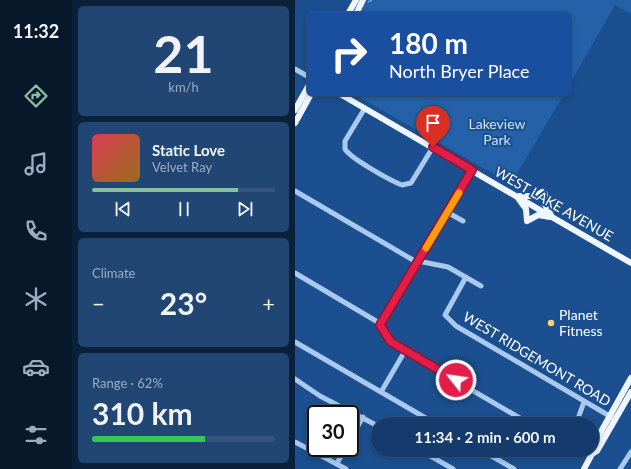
<!DOCTYPE html>
<html lang="en">
<head>
<meta charset="utf-8">
<style>
  body { margin:0; font-family:Lato,sans-serif; background:#214673; color:#f1f3f6; height:100vh; display:flex; flex-direction:column; font-size:15px; white-space:nowrap }
  * { box-sizing:border-box; margin:0 }
  p { font-size:13px; color:#9dadc1 }
  .icon { flex:none; width:22px; height:22px; fill:none; stroke:currentColor; stroke-width:2; stroke-linecap:round; stroke-linejoin:round }
  .map { position:relative; flex:1; overflow:hidden }
  .side { display:flex; flex-direction:column; gap:6px; padding:6px; background:#0b203b; width:223px }
  .side>* { flex:none }
  .banner { position:absolute; left:12px; top:12px; width:264px; height:84px; border-radius:6px; box-shadow:0 2px 6px #0003,0 0 0 1px #33557e; background:#1a4fa0; color:#fff; overflow:hidden }
  .speed { position:absolute; left:12px; top:405px; display:flex; gap:8px; font-size:20px; font-weight:700; text-align:center }
  .speed>* { display:grid; place-content:center; width:52px; height:52px; border-radius:50%; background:#143b6b; box-shadow:0 2px 6px #0003,0 0 0 1px #33557e; line-height:1 }
  .speed .limit { border:2px solid #111; border-radius:6px; background:#fff; color:#111 }
  .pin { position:absolute; display:grid; place-items:center; width:34px; height:34px; color:#fff; margin:-41px -17px; border-radius:50% 50% 50% 0; rotate:-45deg; box-shadow:0 0 4px #0007 }
  .pin .icon { rotate:45deg }
  .me { position:absolute; width:44px; margin:-22px; rotate:300deg; stroke-linejoin:round; filter:drop-shadow(0 0 3px #0008) }
  .turn { display:flex; align-items:center; gap:14px; height:84px; padding:0 16px; font-size:18px }
  .turn .icon { width:52px; height:52px; stroke-width:2.5 }
  .turn b { display:block; font-size:28px; line-height:34px }
  .big { font-size:30px; font-weight:700; line-height:1.1 }
  .side .card { flex:1; display:flex; flex-direction:column; justify-content:center; gap:6px; min-width:0; padding:0 14px; border-radius:6px; background:#214673 }
  .side .dial { align-items:center; gap:0 }
  .dial b { font-size:52px; line-height:1 }
  .song { display:flex; align-items:center; gap:12px }
  .cover { width:48px; height:48px; border-radius:6px; background:linear-gradient(135deg,hsl(350 70% 55%),hsl(40 70% 35%)) }
  .played { height:4px; border-radius:2px; background:linear-gradient(90deg,#8abfa5 80%,#33557e 80%) }
  .keys { display:flex; justify-content:space-around; direction:ltr }
  .heat { display:flex; justify-content:space-between; align-items:center; font-size:22px; direction:ltr }
  .charge { height:6px; border-radius:3px; background:linear-gradient(90deg,#34c759 62%,#33557e 0) }
  .trip { position:absolute; left:76px; top:417px; width:228px; height:40px; border-radius:20px; background:#143b6b; box-shadow:0 2px 6px #0003,0 0 0 1px #33557e; font-weight:700; line-height:40px; text-align:center }
  main { display:flex; flex:1; min-height:0 }
  .dock { display:flex; flex-direction:column; width:72px; justify-content:space-around; align-items:center; background:#08182b; color:#9dadc1 }
  .dock .icon { width:28px; height:28px }
  .dock .selected { color:#8abfa5 }
  .dock b { font-size:18px; color:#f1f3f6 }
  .map>svg:first-child { display:block }
  .green { fill:#2461a8 }
  .lines { fill:none; stroke-linecap:round; stroke-linejoin:round }
  .stream { stroke:#9cc4f0; stroke-width:1 }
  .minor { stroke:#a9c9ee; stroke-width:5 }
  .major { stroke:#f0f6ff; stroke-width:6 }
  .route-casing { stroke:#92132f; stroke-width:10 }
  .route { stroke:#e11d48; stroke-width:7 }
  .slow { stroke:#f59e0b; stroke-width:7 }
  .poi-dot { fill:#ffd166; stroke:#1b4f8f; stroke-width:1.5 }
  .labels { text-anchor:middle; stroke-width:4; stroke-linejoin:round; paint-order:stroke }
  .park-label { font-size:14px; fill:#cfe3fa; stroke:#1b4f8f }
  .street-label { font-size:14px; fill:#fff; stroke:#1b4f8f }
  .poi-label { font-size:14px; fill:#fff; stroke:#1b4f8f; text-anchor:start }
</style>
</head>
<body>
<main>
<nav class="dock">
<b>11:32</b>
<svg class="icon selected" aria-label="directions" viewBox="0 0 24 24"><path d="M12 3l9 9-9 9-9-9zM9 14v-3h6M13 9l2 2-2 2"/></svg>
<svg class="icon" aria-label="music" viewBox="0 0 24 24"><path d="M9 18V5l10-2v13"/><circle cx="6" cy="18" r="3"/><circle cx="16" cy="16" r="3"/></svg>
<svg class="icon" aria-label="phone" viewBox="0 0 24 24"><path d="M5 4h4l2 5-3 2q2 4 5 5l2-3 5 2v4C11 20 4 13 5 4z"/></svg>
<svg class="icon" aria-label="climate" viewBox="0 0 24 24"><path d="M12 3v18M4 7l16 10M4 17L20 7"/></svg>
<svg class="icon" aria-label="car" viewBox="0 0 24 24"><path d="M5 17H2v-5l4-1 3-4h7l3 4 3 1v5h-3M9 17h6M6 11h13"/><circle cx="7" cy="17" r="2"/><circle cx="17" cy="17" r="2"/></svg>
<svg class="icon" aria-label="filters" viewBox="0 0 24 24"><path d="M4 7h16M4 17h16"/><circle cx="9" cy="7" r="2"/><circle cx="15" cy="17" r="2"/></svg>
</nav>
<section class="side">
<div class="card dial"><b>21</b><p>km/h</p></div>
<div class="card">
<div class="song"><i class="cover"></i><div><b>Static Love</b><p>Velvet Ray</p></div></div>
<div class="played"></div>
<div class="keys"><svg class="icon" aria-label="previous" viewBox="0 0 24 24"><path d="M18 5L8 12l10 7zM5 5v14"/></svg><svg class="icon" aria-label="pause" viewBox="0 0 24 24"><path d="M8 5v14M16 5v14"/></svg><svg class="icon" aria-label="next" viewBox="0 0 24 24"><path d="M6 5l10 7-10 7zM19 5v14"/></svg></div>
</div>
<div class="card"><p>Climate</p>
<div class="heat"><a>−</a><b class="big">23°</b><a>+</a></div>
</div>
<div class="card"><p>Range · 62%</p><b class="big">310 km</b><div class="charge"></div></div>
</section>
<div class="map">
<svg width="336" height="469" viewBox="0 0 336 469">
  <rect width="100%" height="100%" fill="#1b4f8f"/>
  <!-- green -->
  <path class="green" d="M72,0H336V14L320,5L274,85V14H64Z
    M59,94H269L216,184Z"/>
  <g class="lines">
    <!-- stream -->
    <path class="stream" d="M73,2L77,0"/>
    <!-- minor -->
    <path class="minor" d="M0,69L14,77
      M70,108L50,141V149C55,158 96,181 107,185L116,183L138,147
      M0,191L118,260L153,267L186,286
      M152,212L168,221
      M0,273L81,321L98,344L235,424
      M171,277L150,315L161,326L318,418
      M85,325L177,170
      M0,342L141,424
      M0,379L25,396L83,426
      M86,392L110,351
      M281,424L289,402
      M55,440L68,417
      M0,442L51,469
      M125,450L158,469
      M186,450L219,469
      M42,463L51,448
      M325,469L336,452"/>
    <!-- major -->
    <path class="major" d="M53,14L61,0
      M61,14L68,0
      M45,94L336,263
      M0,110L14,85
      M0,123L16,94
      M250,194L249,203L256,215
      M224,196H240L247,192
      M223,198L231,209L232,221
      M232,221L243,215L255,217
      M297,454L302,451L336,392
      M289,469L297,454L298,446L336,378"/>
  </g>
  <g class="lines">
    <!-- route casing -->
    <g class="route-casing">
      <path id="route" d="M138,147L177,170L85,325L96,342L161,380"/>
    </g>
    <!-- route -->
    <use href="#route" class="route"/>
    <!-- slow -->
    <path class="slow" d="M131,248L164,193"/>
  </g>
  <!-- markers -->
  <circle class="poi-dot" cx="256" cy="323" r="4"/>
  <g class="labels">
    <!-- park labels -->
    <g class="park-label">
      <text x="202" y="129">Lakeview<tspan x="202" dy="16">Park</tspan></text>
    </g>
    <!-- street labels -->
    <g class="street-label">
      <text transform="translate(259 204) rotate(30)" y="5">WEST LAKE AVENUE</text>
      <text transform="translate(242 359) rotate(31)" y="5">WEST RIDGEMONT ROAD</text>
    </g>
    <!-- poi labels -->
    <g class="poi-label">
      <text x="264" y="320">Planet<tspan x="264" dy="16">Fitness</tspan></text>
    </g>
  </g>
</svg>
<div class="speed"><div class="limit">30</div></div>
<div class="pin" style="left:138px;top:147px;background:#d93025"><svg class="icon" aria-label="arrive" viewBox="0 0 24 24"><path d="M6 21V4h12l-3 4 3 4H6"/></svg></div>
<svg class="me" style="left:161px;top:380px" viewBox="-20 -20 40 40"><circle r="17" fill="#e11d48" stroke="#fff" stroke-width="3"/><path d="M0-11L8 9 0 5-8 9z" fill="#fff"/></svg>
<div class="trip">11:34 · 2 min · 600 m</div>
<div class="banner">
<div class="turn"><svg class="icon" aria-label="right" viewBox="0 0 24 24"><path d="M7 20v-9h11M14 6l5 5-5 5"/></svg><div><b>180 m</b>North Bryer Place</div></div>
</div>
</div>
</main>
</body>
</html>
